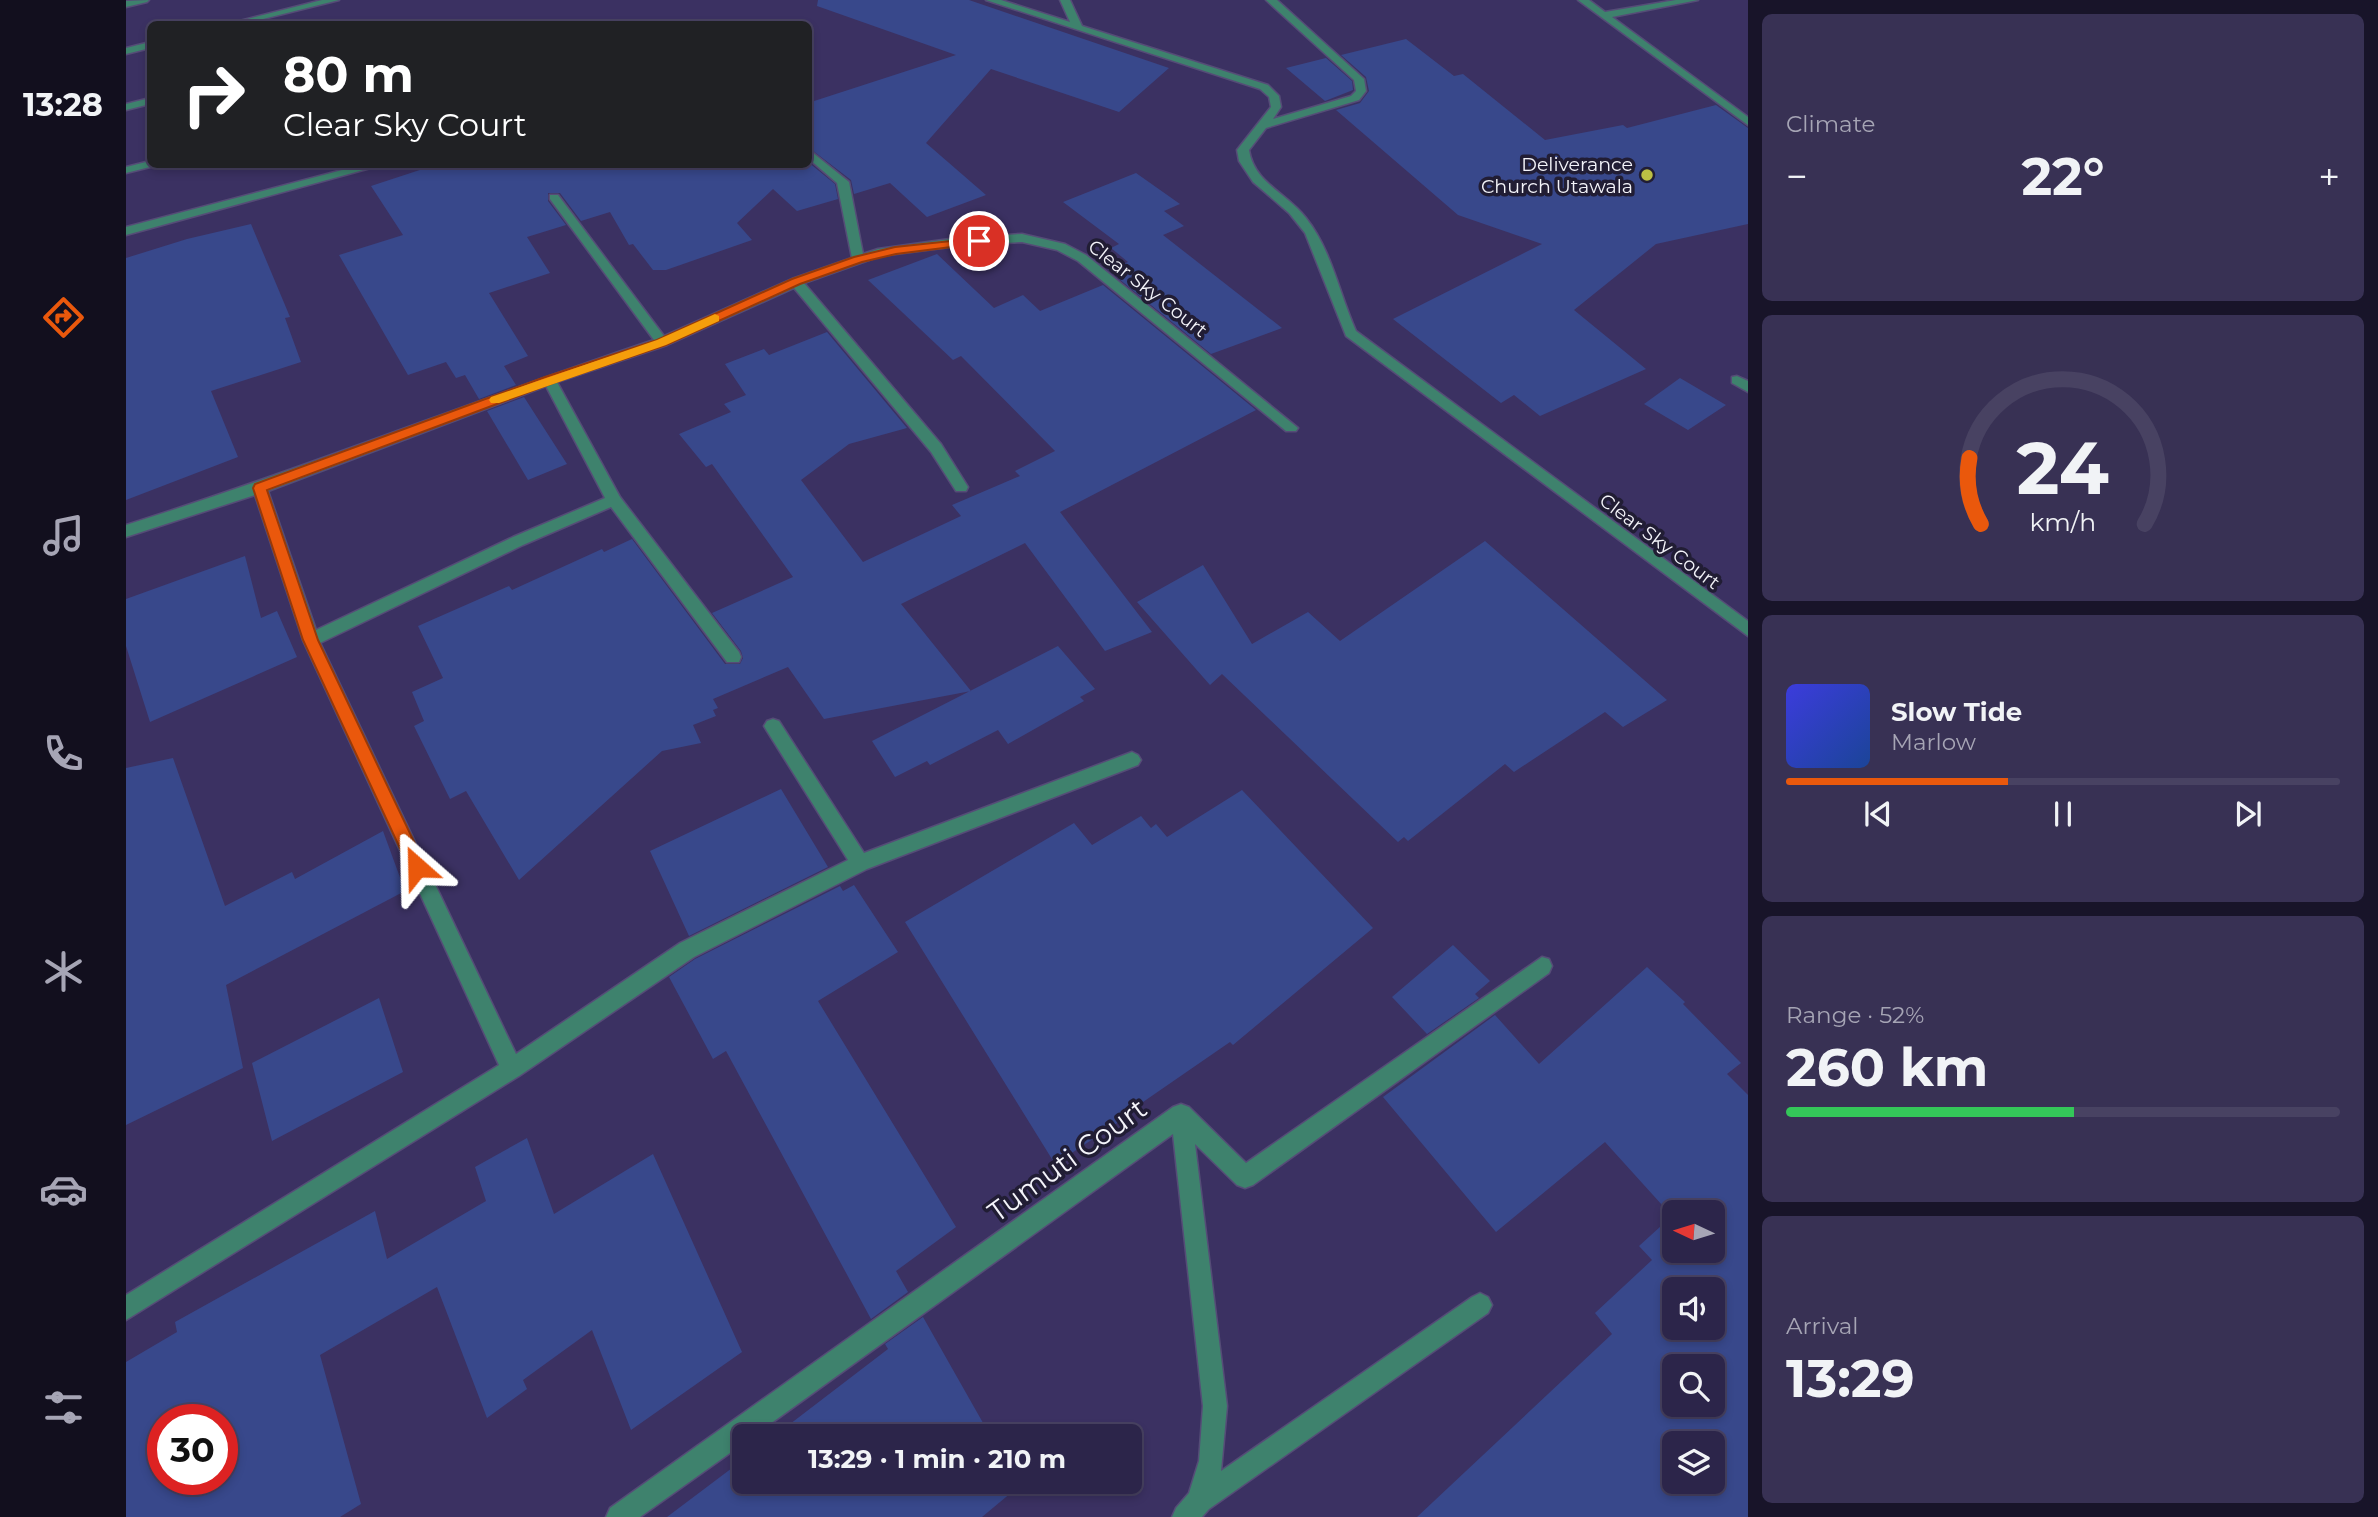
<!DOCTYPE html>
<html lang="en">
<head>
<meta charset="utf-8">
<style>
  body { margin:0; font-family:Montserrat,sans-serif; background:#383154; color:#f1f3f6; height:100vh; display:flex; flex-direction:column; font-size:26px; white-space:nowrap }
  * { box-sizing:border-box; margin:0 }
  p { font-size:23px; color:#a6a5b5 }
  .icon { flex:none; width:38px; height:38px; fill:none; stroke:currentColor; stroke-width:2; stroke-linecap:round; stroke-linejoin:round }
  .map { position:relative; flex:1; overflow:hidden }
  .details { display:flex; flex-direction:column; gap:14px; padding:14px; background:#181429; width:630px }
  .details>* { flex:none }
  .hud { position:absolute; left:21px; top:21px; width:665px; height:147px; border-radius:10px; box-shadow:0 4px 10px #0003,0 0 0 2px #484262; background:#202124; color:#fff; overflow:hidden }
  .needle { width:46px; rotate:274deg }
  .controls { position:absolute; left:1536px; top:1200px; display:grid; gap:14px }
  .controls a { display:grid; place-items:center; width:63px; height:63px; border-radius:10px; background:#2c254a; box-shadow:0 4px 10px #0003,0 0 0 2px #484262; font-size:35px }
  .speed { position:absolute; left:21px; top:1404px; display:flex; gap:14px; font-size:35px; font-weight:700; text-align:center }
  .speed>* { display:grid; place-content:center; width:91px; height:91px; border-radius:50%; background:#2c254a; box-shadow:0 4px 10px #0003,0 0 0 2px #484262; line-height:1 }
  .speed .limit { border:10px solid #d22; background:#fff; color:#111 }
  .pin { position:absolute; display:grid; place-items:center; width:60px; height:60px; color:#fff; margin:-30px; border:4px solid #fff; border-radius:50%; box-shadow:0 2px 7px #0007 }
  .me { position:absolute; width:77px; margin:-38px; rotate:335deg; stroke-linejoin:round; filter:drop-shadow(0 0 5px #0008) }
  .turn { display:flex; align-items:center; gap:24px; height:147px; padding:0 21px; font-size:32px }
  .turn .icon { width:91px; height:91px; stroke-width:2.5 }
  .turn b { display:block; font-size:49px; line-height:60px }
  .big { font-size:52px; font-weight:700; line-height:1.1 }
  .details .tile { flex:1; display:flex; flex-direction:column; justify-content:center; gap:10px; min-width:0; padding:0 24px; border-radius:10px; background:#383154 }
  .details .dial { align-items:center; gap:0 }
  .dial svg { height:182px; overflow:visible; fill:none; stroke:#484262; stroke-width:7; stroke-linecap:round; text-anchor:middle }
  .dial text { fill:#f1f3f6; stroke:none }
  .song { display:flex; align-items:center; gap:21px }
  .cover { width:84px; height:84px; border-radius:10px; background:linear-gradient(135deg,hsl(240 70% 55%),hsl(220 70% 35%)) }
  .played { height:7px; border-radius:4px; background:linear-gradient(90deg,#ea580c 40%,#484262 40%) }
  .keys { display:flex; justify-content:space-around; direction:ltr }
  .heat { display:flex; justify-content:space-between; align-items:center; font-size:38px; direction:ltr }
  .charge { height:10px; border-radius:5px; background:linear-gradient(90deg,#34c759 52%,#484262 0) }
  .trip { position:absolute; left:606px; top:1424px; width:410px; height:70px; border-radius:10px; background:#2c254a; box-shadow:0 4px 10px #0003,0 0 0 2px #484262; font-weight:700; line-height:70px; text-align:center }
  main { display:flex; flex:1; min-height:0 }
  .menu { display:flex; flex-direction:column; width:126px; justify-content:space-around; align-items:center; background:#120f1e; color:#a6a5b5 }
  .menu .icon { width:49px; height:49px }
  .menu .selected { color:#ea580c }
  .menu b { font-size:32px; color:#f1f3f6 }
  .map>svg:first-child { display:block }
  .building { fill:#38488b; fill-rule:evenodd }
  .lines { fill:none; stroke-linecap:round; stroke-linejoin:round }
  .lane-casing { stroke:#554c77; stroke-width:3 }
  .street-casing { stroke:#554c77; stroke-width:3 }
  .lane { fill:#3e826d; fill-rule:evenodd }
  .street { fill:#3e826d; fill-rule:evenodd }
  .route { fill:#ea580c; stroke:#983908; stroke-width:2 }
  .slow { fill:#f59e0b }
  .poi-dot { fill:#bcbf44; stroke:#211d34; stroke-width:2.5 }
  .labels { text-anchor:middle; stroke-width:7; stroke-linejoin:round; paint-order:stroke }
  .far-poi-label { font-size:19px; fill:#f4f4fa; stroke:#211d34; text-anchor:end }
  .far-street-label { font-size:19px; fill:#f4f4fa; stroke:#211d34 }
  .near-street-label { font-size:28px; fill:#f4f4fa; stroke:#211d34 }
</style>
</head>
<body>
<main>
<nav class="menu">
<b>13:28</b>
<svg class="icon selected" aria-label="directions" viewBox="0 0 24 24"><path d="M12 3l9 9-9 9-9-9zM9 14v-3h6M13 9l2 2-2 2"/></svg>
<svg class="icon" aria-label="music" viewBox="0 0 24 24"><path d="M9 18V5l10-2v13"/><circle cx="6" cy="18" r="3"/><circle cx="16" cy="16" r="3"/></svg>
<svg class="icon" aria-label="phone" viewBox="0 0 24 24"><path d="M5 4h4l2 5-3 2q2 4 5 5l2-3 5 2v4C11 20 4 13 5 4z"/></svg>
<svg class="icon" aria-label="climate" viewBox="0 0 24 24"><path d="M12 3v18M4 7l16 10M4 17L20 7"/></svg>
<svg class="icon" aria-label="car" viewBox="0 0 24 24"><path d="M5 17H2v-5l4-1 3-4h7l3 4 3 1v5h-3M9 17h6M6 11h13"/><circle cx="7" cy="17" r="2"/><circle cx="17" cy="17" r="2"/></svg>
<svg class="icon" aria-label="filters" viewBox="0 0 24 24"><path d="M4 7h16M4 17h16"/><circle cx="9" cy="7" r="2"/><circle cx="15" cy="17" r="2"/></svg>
</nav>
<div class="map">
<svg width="1622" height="1517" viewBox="0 0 1622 1517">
  <rect width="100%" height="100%" fill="#3b3162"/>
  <!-- building -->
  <path class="building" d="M692,0H843L1043,68L993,112L865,69L800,143L860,195L801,217L764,183L728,194L725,180L682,147V103L830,55L691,6Z
    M1280,39L1328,76L1337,74L1419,140L1497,125L1501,128L1590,105L1622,128V224L1530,244L1448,310L1520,369L1414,416L1388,395L1375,403L1267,319L1416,244L1332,215L1210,110L1234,103L1243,91L1240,77L1215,55Z
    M1200,58L1226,81L1227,90L1199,101L1160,68Z
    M682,162L709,184L712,199L671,211L647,189L611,223L626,240L540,270H527L507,244L503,245L484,212L455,221L434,193H422V201L440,225L401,237L424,273L363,293L402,356L378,366L390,385L353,399L339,375L330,378L320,362L282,375L213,255L277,235L245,186L312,164H682Z
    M1010,173L1054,204L1038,211L1058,226L1037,235L1156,328L1085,354L993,279L1002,275L991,267L1002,262L985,248L993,244L937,202Z
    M125,224L164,317L159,318L175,362L85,391L112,457L0,500V258L61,239Z
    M811,254L868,308L897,295L914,311L977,285L1130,410L934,512L1026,632L979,651L899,543L775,604L845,691L698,719L662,667L587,699L592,708L587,710L590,716L567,725L575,743L536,751L393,880L340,791L324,799L288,726L298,721L286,692L317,678L292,626L383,586L386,590L476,549L478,552L506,539L599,664H614L617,658L615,651L586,613L667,577L586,464L580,467L553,434L605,412L598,404L620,395L599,364L638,349L643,355L701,332L781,428L723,444L675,480L737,562L835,516L826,505L894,476L889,471L929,451L835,356L827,360L742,280Z
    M1554,378L1600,405L1562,430L1518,404Z
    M398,397L441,464L402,480L361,411Z
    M1359,541L1541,700L1497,727L1479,712L1388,772L1379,764L1282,841L1278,837L1272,842L1096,674L1084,685L1011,602L1077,565L1126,644L1182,612L1214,641Z
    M119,556L135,618L151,611L171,657L24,722L0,646V599Z
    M932,646L969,689L954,697L958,701L882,744L872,730L804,765L801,761L769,777L746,741Z
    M47,758L99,906L166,872L169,879L257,831L279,891L100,985L117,1068L0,1125V768Z
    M655,789L702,867L563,936L524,851Z
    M1116,790L1247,928L1107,1045L1104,1042L1017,1102L1008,1112L929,1164L779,922L948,823L966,845L1015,816L1025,828L1030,824L1041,837Z
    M728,885L772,952L692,1001L830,1227L770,1271L782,1292L745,1319L600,1051L587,1059L543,977L569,959L714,886L717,891Z
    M1327,945L1364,981L1349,994L1353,998L1301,1034L1266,997Z
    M1521,967L1559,1002L1557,1004L1615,1063L1601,1074L1622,1095V1517H1291L1486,1334L1469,1313L1526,1260L1513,1246L1546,1216L1479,1142L1370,1232L1257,1097L1369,1015L1413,1064ZM1549,1213H1587V1251H1549ZM1549,1290H1587V1328H1549ZM1549,1367H1587V1405H1549ZM1549,1444H1587V1482H1549Z
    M253,998L277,1072L146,1141L126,1063Z
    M401,1138L428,1214L527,1154L616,1352L505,1430L466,1330L397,1380L401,1389L361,1418L311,1287L194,1355L235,1504L214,1517H0V1362L51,1332L49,1322L249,1211L261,1259L360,1201L349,1167ZM37,1419H96V1479H37Z
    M797,1317L865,1437H647L762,1349L759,1344Z
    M618,1459V1482H889L892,1487L856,1517H541Z"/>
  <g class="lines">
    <!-- lane casing -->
    <g class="lane-casing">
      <path id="lane" d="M24,161V164H29L28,166L0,173V167Z"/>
    </g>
    <!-- street casing -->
    <g class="street-casing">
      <path id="street" d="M23,0L21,2L0,7V1Z
        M196,0H213L117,24H102Z
        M860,0H875L944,22L934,0H944L956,26L1142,85L1153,96L1155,107L1147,119L1225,96L1230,91L1228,80L1140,0H1151L1238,79L1240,91L1233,100L1140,128L1123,150C1128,183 1161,193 1180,218C1206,251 1213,293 1230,331L1622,621V636L1220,336L1179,233L1163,213L1127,182L1113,161L1111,150L1145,107L1143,97L1134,89Z
        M1452,0H1463L1479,12L1550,0H1572L1486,17L1622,117V125Z
        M24,42V48L0,54V48Z
        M24,98V104L0,110V104Z
        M682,149L723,182L737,254L752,249L831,238L896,234L939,244L960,255L1172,428L1170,431H1160L952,261L931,250L896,242L831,246L754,256L678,283L815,444L842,487L840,491H830L805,452L668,288L541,345L431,382L494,497L613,652L615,657L613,662H601L485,507L397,545L194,643L390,1054L554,943L722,860L641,731L638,726L641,721L647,719L653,721L738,853L1006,752L1012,755L1015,760L1012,765L741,869L568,957L393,1076L0,1320V1295L373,1065L177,640L129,495L0,537V525C178,469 351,399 528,340L424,199V195H432L538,336L666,279L726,258L711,183L682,158ZM420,386L479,498L387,537L190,630L142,491Z
        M239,164H259L0,235V227Z
        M1611,376L1622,381V392L1606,383V377Z
        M1416,957L1423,959L1426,966L1423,973L1127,1185L1119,1188L1111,1185L1069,1144L1101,1406L1095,1471L1346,1297L1354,1293L1362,1297L1366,1305L1362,1313L1083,1509L1076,1517H1046L1050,1508L1063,1493L1073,1461L1077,1406L1047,1134L626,1437H618V1443L514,1517H480L484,1508L1047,1107L1055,1104L1063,1107L1120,1163Z"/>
    </g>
    <!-- lane -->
    <use href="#lane" class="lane"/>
    <!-- street -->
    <use href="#street" class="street"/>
  </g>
  <!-- route -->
  <path class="route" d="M853,238L857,239V243L770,254L736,262L674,284L540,345L427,383L141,490L192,640L300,867L297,872L291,875L285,872L177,640L127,488L129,484L419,377L531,340L666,279L728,257L769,247Z"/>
  <!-- slow -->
  <path class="slow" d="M589,314L593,316V321L540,345L373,403H365L363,400L365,397L531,340Z"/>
  <!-- markers -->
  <circle class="poi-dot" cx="1521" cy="175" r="7"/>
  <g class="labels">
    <!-- far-poi labels -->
    <g class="far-poi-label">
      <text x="1507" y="171">Deliverance<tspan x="1507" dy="22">Church Utawala</tspan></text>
    </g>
    <!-- far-street labels -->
    <g class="far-street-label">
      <text transform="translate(1022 288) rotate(38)" y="7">Clear Sky Court</text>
      <text transform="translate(1534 541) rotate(37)" y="7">Clear Sky Court</text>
    </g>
    <!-- near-street labels -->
    <g class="near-street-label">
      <text transform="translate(941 1160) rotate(-36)" y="10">Tumuti Court</text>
    </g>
  </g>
</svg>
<div class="controls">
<a><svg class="needle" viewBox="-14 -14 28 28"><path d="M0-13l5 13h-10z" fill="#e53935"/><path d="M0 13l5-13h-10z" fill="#a6a5b5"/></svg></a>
<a><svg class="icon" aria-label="sound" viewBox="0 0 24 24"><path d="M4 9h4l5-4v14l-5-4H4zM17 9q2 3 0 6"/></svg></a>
<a><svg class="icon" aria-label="search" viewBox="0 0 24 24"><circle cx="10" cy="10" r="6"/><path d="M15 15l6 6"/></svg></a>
<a><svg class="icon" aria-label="layers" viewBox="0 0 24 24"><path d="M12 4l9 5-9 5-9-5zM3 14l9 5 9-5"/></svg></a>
</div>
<div class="speed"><div class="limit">30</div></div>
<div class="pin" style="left:853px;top:241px;background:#d93025"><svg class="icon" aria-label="arrive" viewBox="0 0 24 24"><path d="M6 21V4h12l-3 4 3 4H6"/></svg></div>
<svg class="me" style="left:291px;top:867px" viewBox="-20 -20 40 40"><path d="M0-17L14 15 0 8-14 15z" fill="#ea580c" stroke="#fff" stroke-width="4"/></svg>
<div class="trip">13:29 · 1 min · 210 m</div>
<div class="hud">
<div class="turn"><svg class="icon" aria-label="right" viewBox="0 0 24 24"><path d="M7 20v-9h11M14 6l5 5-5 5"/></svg><div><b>80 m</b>Clear Sky Court</div></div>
</div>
</div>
<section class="details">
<div class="tile"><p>Climate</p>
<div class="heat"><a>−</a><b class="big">22°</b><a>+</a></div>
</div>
<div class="tile dial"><svg viewBox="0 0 100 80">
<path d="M14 69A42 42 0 1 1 86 69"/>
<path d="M14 69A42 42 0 0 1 9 40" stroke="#ea580c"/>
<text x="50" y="56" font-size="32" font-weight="700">24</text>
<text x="50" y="72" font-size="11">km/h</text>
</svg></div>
<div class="tile">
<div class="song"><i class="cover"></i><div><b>Slow Tide</b><p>Marlow</p></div></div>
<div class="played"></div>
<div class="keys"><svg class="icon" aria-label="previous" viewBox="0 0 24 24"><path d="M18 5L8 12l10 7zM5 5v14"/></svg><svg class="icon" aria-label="pause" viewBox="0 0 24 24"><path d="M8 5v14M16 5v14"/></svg><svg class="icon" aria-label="next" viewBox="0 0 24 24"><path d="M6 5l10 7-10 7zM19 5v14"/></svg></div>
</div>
<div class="tile"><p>Range · 52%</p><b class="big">260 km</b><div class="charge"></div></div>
<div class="tile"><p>Arrival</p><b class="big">13:29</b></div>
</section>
</main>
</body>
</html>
